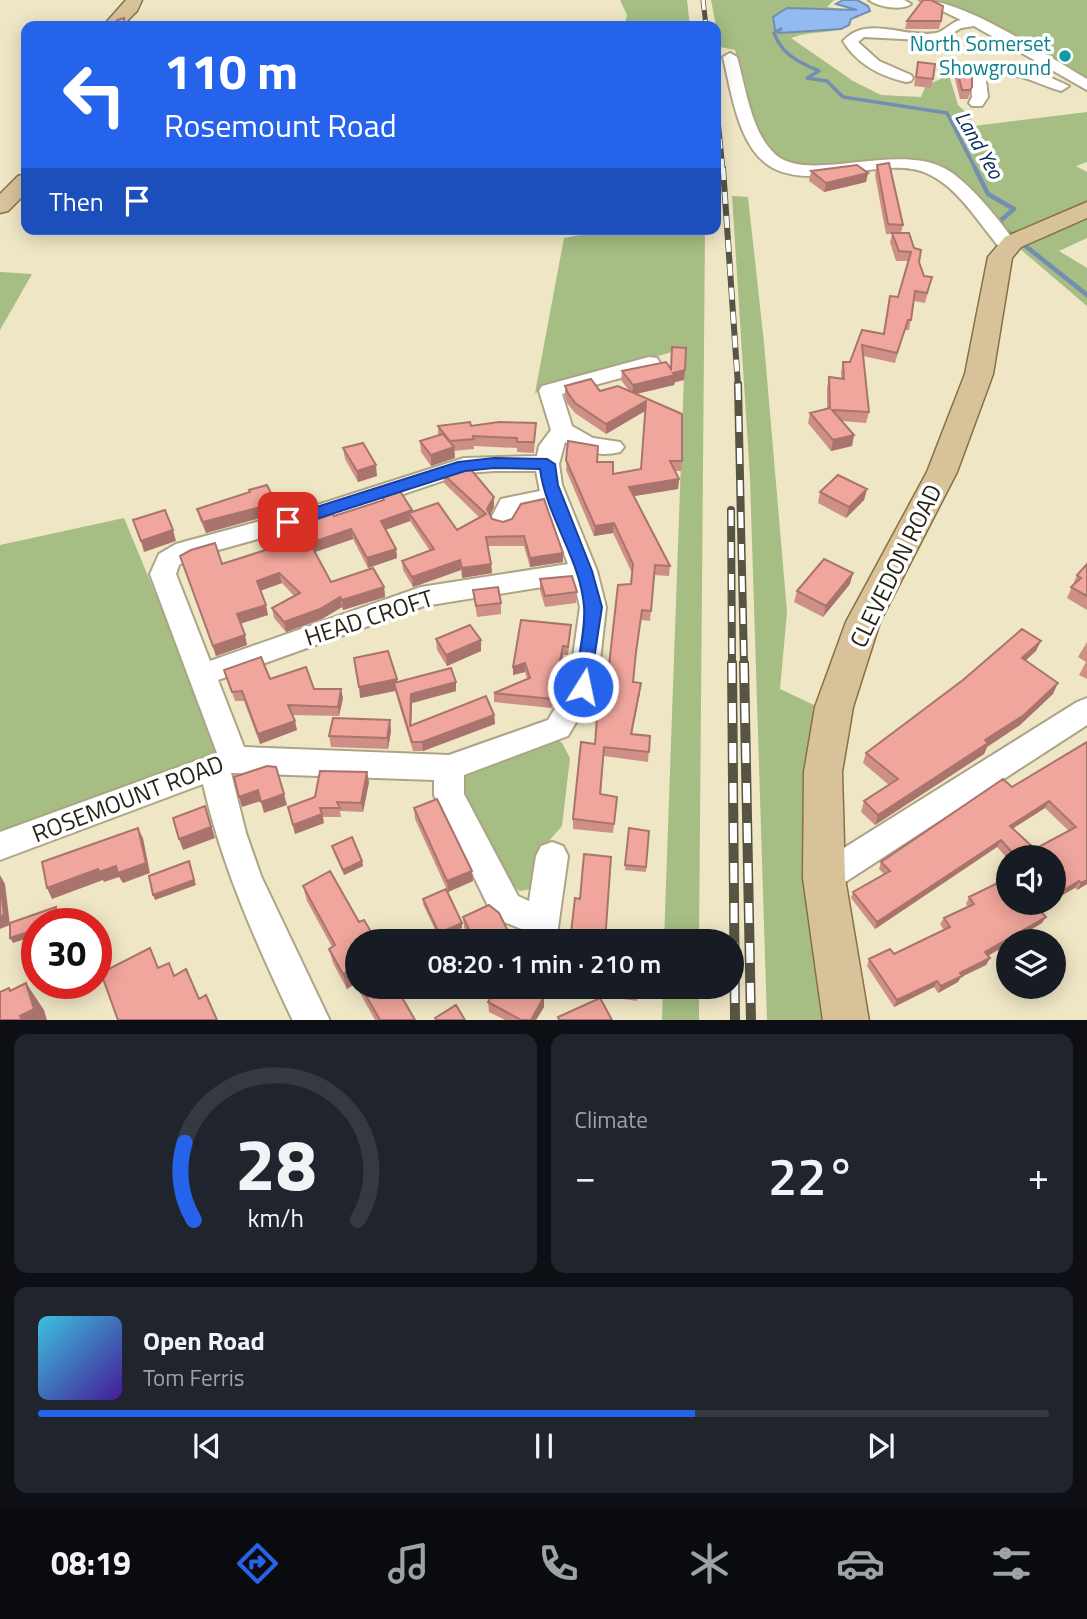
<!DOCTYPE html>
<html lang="en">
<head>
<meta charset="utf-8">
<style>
  body { margin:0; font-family:"Titillium Web",sans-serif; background:#20242c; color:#f1f3f6; height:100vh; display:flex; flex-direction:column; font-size:26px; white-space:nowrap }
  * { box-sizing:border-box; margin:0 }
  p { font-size:23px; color:#9ea1a6 }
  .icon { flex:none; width:38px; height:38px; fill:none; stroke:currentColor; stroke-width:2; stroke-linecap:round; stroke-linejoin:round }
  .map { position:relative; height:1020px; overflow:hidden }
  .sheet { display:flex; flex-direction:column; gap:14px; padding:14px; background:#0d0f14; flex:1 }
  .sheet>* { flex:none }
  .hud { position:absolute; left:21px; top:21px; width:700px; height:214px; border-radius:14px; box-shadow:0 4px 18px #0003; background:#2563eb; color:#fff; overflow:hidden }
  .tools { position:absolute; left:996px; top:845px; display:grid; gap:14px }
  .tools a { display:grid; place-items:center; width:70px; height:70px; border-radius:50%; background:#171b24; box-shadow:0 4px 18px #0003; font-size:35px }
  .speed { position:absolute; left:21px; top:908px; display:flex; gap:14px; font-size:35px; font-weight:700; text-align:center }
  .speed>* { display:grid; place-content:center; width:91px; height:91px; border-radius:50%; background:#171b24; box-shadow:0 4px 18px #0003; line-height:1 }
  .speed .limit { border:10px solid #d22; background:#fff; color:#111 }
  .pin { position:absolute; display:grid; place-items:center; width:60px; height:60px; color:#fff; margin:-30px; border-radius:14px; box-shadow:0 4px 10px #0006 }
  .me { position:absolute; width:77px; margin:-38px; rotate:10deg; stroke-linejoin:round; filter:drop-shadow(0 0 5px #0008) }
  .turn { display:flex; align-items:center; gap:24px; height:147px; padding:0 28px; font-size:32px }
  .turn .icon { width:91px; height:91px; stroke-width:2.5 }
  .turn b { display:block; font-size:49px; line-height:60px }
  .then { display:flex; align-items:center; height:66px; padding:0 28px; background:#0003; gap:14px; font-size:26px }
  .big { font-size:52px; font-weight:600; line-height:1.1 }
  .sheet .widget { flex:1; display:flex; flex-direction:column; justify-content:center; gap:10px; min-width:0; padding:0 24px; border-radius:14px; background:#20242c }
  .sheet .dial { align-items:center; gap:0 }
  .dial svg { height:182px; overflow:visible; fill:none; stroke:#363941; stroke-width:7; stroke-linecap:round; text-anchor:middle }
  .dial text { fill:#f1f3f6; stroke:none }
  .song { display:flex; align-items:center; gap:21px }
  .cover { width:84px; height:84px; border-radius:10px; background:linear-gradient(135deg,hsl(190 70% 55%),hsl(260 70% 35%)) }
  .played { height:7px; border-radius:4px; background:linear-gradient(90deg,#2563eb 65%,#363941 65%) }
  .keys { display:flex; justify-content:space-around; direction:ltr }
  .heat { display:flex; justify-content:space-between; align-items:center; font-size:38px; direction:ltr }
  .sheet .tiles { flex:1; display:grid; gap:14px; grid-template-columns:1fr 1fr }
  .widget:last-child { grid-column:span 2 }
  .trip { position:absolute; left:345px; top:929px; width:399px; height:70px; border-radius:35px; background:#171b24; box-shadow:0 4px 18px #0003; font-weight:600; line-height:70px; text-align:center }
  .menu { display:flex; height:112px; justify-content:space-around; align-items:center; background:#090b0e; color:#9ea1a6 }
  .menu .icon { width:49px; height:49px }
  .menu .selected { color:#2563eb }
  .menu b { font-size:32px; color:#f1f3f6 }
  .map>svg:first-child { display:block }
  .green { fill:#a6bd84 }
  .water { fill:#93bbf2; stroke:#738eb1; stroke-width:2 }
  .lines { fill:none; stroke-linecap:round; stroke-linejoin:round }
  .stream-far1 { stroke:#738eb1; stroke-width:3.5 }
  .stream { stroke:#738eb1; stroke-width:4.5 }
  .minor-casing { stroke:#ada485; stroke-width:4 }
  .major-casing { stroke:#887040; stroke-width:3 }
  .minor { fill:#fff; fill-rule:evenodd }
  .major { fill:#d7c29a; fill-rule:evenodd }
  .rail-far3-casing { stroke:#585443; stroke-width:5 }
  .rail-far2-casing { stroke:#585443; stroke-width:6 }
  .rail-far1-casing { stroke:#585443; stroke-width:8 }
  .rail-casing { stroke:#585443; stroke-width:10 }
  .rail-far3 { stroke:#fff; stroke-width:3.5; stroke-dasharray:10; stroke-linecap:butt }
  .rail-far2 { stroke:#fff; stroke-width:4.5; stroke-dasharray:12; stroke-linecap:butt }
  .rail-far1 { stroke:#fff; stroke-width:5; stroke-dasharray:16; stroke-linecap:butt }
  .rail { stroke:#fff; stroke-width:7; stroke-dasharray:20; stroke-linecap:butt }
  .wall { fill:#ce8f86; fill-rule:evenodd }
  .shaded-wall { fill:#a8746d }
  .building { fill:#f0a69c; stroke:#a8746d; stroke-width:2; fill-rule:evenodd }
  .route { fill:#2563eb; stroke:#184099; stroke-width:2 }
  .culture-dot { fill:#0f9aa8; stroke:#fff; stroke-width:2.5 }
  .labels { text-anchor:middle; stroke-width:7; stroke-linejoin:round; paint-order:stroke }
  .far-culture-label { font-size:21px; fill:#0d838f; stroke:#fff; text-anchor:end }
  .far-water-label { font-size:21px; font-style:italic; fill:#032959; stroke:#fff }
  .street-label { font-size:24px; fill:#272418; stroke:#fff }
</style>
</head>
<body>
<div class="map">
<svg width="1087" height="1021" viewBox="0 0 1087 1021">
  <rect width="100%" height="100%" fill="#efe6c5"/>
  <!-- green -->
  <path class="green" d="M620,0H687L690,26H624L627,15Z
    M711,0H834L827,7L842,9H785L773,17L779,33L838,29L852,24C833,35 811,30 791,38L853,81L881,95L921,97L926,85L941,79L940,71L946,65L958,105L970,116L974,126L1087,112V162L1076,166L1087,172V202L1008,241L932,166H785C749,134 746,95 735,50L720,47Z
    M934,0H1087V81L963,11Z
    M732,196L748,197L764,343L787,612L780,689L814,705L808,835L828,1020H767L750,478Z
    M1087,220V238L1059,251L1087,268V306L1019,248Z
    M613,229H705L699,941H664L685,348L535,393L564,238Z
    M0,272L32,274L0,330Z
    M124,518L217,743L216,754L0,834V545Z
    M554,737L562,743L570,758L562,826L548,842L542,878L531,889L520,891L508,884L466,800L465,776L478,766Z
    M663,987H699V1020H662Z"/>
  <!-- water -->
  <path class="water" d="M843,0H857L868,6L870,11L851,19L849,25L841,29L779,33L775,30L773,17L787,8L857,10L836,4Z"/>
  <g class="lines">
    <!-- stream-far1 -->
    <path class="stream-far1" d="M781,29L774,33C782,55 799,62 819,71L807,78L827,81L843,97L947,113L976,170"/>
    <!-- stream -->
    <path class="stream" d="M975,168L988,194L1014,209L1000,221L1003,228L1087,295"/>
    <!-- minor casing -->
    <g class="minor-casing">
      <path id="minor" d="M869,0H904L911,4C902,11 878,7 869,0Z
        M920,0C966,0 1045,55 1087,79V90L974,26L961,28L940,41L864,37L858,42L879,61L911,75L913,78L911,81L906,82C880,76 857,64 843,41C867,14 906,39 936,33C945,31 951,22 961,20Z
        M730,53L737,57C746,88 751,133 776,155C809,183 895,143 944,168C969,181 1001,222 1017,245L1008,251L1001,249C979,224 958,186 926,173C907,165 883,168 862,171C836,174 802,181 777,170C738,153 732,93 723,57Z
        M998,66L1036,71L1069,86L1061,91C1035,84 1013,66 986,81L988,97L982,106H972L969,103L972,97L971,79L983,70Z
        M649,357L657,358L660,363L657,368L562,394L572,426L593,438L620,442L624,447L620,452C601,457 582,452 565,442L559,464L562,485L597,571L606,607L597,687L568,736L464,775V794L518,896L529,901L536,856L541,846L552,842L563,846L568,856L556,942H522L524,930L494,918L434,795V780L231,773L246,833L261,876L330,1021H293C256,943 222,867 203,784L0,860V832L217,753L150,574L159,554L176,544L308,508L464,458L537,456L539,446L551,430L539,391L542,386ZM494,471H536L540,491L501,499L490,520L493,526L502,529L511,526L519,511L546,506L568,564L421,587L210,661L176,574L179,565L193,557L323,521L466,473ZM574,582L580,607L569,685L548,720L449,755L244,747L218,680L424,606Z
        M1087,698V725L836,888L824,893L812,888L808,878L812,868L1077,702Z"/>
    </g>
    <!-- major casing -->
    <g class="major-casing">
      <path id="major" d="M126,0H142L137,11L122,26H103Z
        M26,174V193L8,211L0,213V194L18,176Z
        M1087,202V218L1021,247L1012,258L993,374L957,472L880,622L853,707L842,772L845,878L869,1021H823L803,878L804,772L815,707L846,622L927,472L965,374L988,257L1005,237Z"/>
    </g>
    <!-- minor -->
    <use href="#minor" class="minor"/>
    <!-- major -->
    <use href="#major" class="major"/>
    <!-- rail-far3 casing -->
    <g class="rail-far3-casing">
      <path id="rail-far3" d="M703,0L706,26
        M716,99L723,170"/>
    </g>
    <!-- rail-far2 casing -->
    <g class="rail-far2-casing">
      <path id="rail-far2" d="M723,168L738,386"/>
    </g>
    <!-- rail-far1 casing -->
    <g class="rail-far1-casing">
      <path id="rail-far1" d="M738,384L744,664
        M731,510L732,664"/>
    </g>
    <!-- rail casing -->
    <g class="rail-casing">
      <path id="rail" d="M732,663L735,1021
        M744,663L751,1021"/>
    </g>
    <!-- rail-far3 -->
    <use href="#rail-far3" class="rail-far3"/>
    <!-- rail-far2 -->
    <use href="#rail-far2" class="rail-far2"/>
    <!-- rail-far1 -->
    <use href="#rail-far1" class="rail-far1"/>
    <!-- rail -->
    <use href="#rail" class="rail"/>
  </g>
  <!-- wall -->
  <path class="wall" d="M907,21H941L939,29H905Z
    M918,62L933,79L931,88L914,86Z
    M956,66L972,87L968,99H960L954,75Z
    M877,165L903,225L901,233L919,262L924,276L932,277L925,303L914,301L909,330H905L895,363L863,356L869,412L866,423L842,421L854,435L852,446L831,451L808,423L810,413L827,409V388L829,377L841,378V372L843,362H850L862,330L883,334L890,296L898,297L908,261H896L890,242L892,234H886L875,175Z
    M811,171L868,173L866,182L824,192L809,181Z
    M670,368L684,380L675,382L674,385L635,394L682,461L681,471H675L679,479L678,489L634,496L670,566L669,576L654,575L650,621L641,620L635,662L634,682L640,692L632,734L650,736L648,762L604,756L601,794L617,797L613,833L573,829V819L595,744L607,683L631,584L632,573L613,533L594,536L566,470L568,441L613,474L641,469L645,411L606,434L575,413L567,403L565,396V386L600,391L630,392L621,380L622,371Z
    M536,423L534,453L517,452V448L474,446V449L454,451L455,458L431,466L421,452L420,441L438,435V426H471Z
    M343,448L377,476L358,482L345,459Z
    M443,474L494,497V507L490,515L492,519L563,553V562L530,567L524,546H488L491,564L492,573L462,578L461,570L413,587L403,570L402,561L430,551L410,521L385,530L396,549L397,558L368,568L353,539L315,552L331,582L384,587L385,597L343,610L342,607L322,619L286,632L274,618L272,608L294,596L282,583L261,590L268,615L240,623L247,645L216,656L180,556L222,564L266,549L262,541L260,531L289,529L334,516L382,501V497L412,510V512L457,530L480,518L444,483Z
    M867,489L864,500L846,518L818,503L820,492Z
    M197,509L278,513L206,533L200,520Z
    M1087,564V610L1067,598L1077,575Z
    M540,579L577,592L576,603L545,607L540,590Z
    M850,584L823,617L794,602L797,591Z
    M473,590L501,603V614L477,617Z
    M571,625L568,655H563L552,708L494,702V693L527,679L525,672L513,675V667Z
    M436,639L481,640V651L447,666L437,650Z
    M1087,642V679L1079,675L1086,662L1078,657Z
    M1036,651L1026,660L1053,694L1020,725L987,747L984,754L875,825L861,812L864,801L889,785L863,763L866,753Z
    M224,670L314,689L343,698L339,716L292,715L297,730L260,744L244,701H235Z
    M397,679V683L456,691L412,703L411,726L494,715L495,724L423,751H413L395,691L360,698Z
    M390,720L391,731L388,749L331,747L329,736Z
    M1087,742V884L1077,890L1054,858H1008V859L997,847L875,929L851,898L853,892L884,874L879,869L881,862L1012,787ZM1045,808L1069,831L1035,849L1013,828Z
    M369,782L363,812L340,811L341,817H323L324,823L295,834L288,807Z
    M414,808L472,871L473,881L448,892L415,819Z
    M629,828L649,831L646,872L625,870Z
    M332,846L362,861L363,866L344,875L333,851Z
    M997,879L1039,909L1042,923L1008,942V944L988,956L990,958L986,965L961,977L958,982L938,993L934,987L894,1007L867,966L869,959L894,954L944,930L940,924L944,918L968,907L966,904L969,897L994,885Z
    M303,886L357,942V987H396L415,1020H375L355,984L347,989L333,963L329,949L332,947L307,901Z
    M423,899L462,923V928L439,938L423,904Z
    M499,913L514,942H471L464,927L463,917Z
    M617,987H638L637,1001L616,998Z
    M488,1002L544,1007L536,1020H505L489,1012Z"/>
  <!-- shaded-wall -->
  <path class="shaded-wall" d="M868,173L866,182L824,192L826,183Z
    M685,370L684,380L675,382L674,385L632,395L633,385Z
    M646,401L645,411L606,434V424Z
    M854,435L852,446L831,451L833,440Z
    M454,447L455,458L431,466V455Z
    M376,465L377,476L358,482L357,471Z
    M679,479L678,489L628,497L629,487Z
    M867,489L864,500L846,518L849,507Z
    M494,497V507L488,519L487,509Z
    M276,503L278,513L206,533L203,522Z
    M412,510L413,519L409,513L410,521L382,531L381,521Z
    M614,523L613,533L594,536L595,526Z
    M351,529L353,539L312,553L310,543Z
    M173,530L176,541L144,552L141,541Z
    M396,549L397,558L368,568L367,558Z
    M563,553V562L530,567V558Z
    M460,560L461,570L413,587L412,577Z
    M491,564L492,573L462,578V568Z
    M279,573L282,583L260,591L257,581Z
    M853,573L850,584L823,617L826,606Z
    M384,587L385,597L343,610L342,600Z
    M340,597L342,607L322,619L286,632L284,622Z
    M266,605L268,615L240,624L237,614Z
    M245,635L247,645L216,656L213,646Z
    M481,640V651L447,666L446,655Z
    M1041,641L1036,651L1017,668L1022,658Z
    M563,646V655L552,708V699Z
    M525,663V672L513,675V667Z
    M397,679L398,690L394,683L395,691L360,698L359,687Z
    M456,682V691L412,703L411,735L410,726L411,694Z
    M641,683L640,692L630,743L631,734Z
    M1058,683L1053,694L1020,725L987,747L984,754L875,825L878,815L985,740Z
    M341,689L343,698L339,716L338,707Z
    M494,715L495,724L423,751L422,742Z
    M390,720L391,731L388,749L387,738Z
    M295,721L297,730L260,744L258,734Z
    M367,772L369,782L363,812L361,803Z
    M258,790L261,801L242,807L239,797Z
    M284,794L287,805L264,813L261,802Z
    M1049,801L1045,808L1006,833L1010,826Z
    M205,806L215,838L183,850L179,839Z
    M322,814L324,823L295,834L293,825Z
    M138,828L143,838L150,873L123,883L119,877L104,882L103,880L52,899L47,888L98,869Z
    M1001,840L997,847L875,929L877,922Z
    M189,861L196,885L155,900L153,895Z
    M362,861L363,866L344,875L343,870Z
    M472,871L473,881L448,892L447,881Z
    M0,875L5,884L10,925L0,929Z
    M1087,880V884L1077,890L1081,883Z
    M1079,881L1075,888L1054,900V896Z
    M1041,903H1049L1032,912L1036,906Z
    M56,907L59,912V924H51Z
    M1046,917L1042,923L1011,942H1008V944L982,959L985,952Z
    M462,923V928L439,938V933Z
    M37,929V935L13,943L10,938Z
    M990,958L986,965L961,977L958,982L938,993L941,986L960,973Z
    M352,969L355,984L347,989L343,974Z
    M937,981L934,987L894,1007L897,1000Z
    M26,983L44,1010L47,1020H22L9,988L26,1013Z
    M481,987H492L468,998L467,994Z
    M544,997V1007L536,1020H531Z"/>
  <!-- building -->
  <path class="building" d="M923,0H931L943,6L941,21H907Z
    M124,18L125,26H116L117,20Z
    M918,62L935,64L933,79L916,77Z
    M956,66L972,67V87L970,90H962Z
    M889,163L903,225L888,224L877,165Z
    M857,165L868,173L826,183L811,171Z
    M892,233H909L914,248L921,250L919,262L924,276L932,277L927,293L915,291L911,320H908L897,353L862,345L869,412L832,410L854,435L833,440L810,413L830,408L829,377L844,379L843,362H850L862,330L884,334L890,296L898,297L911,252L899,251Z
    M672,347L686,348L685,370L673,373L675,375L633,385L622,371L666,362L671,369Z
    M591,379L600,391L618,386L682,414V461H670L679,479L629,487L670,566L655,565L651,611L642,610L636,652L633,682L641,683L631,734L650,736L649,752L604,747L600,794L617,797L614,824L573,819L581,742L595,744L598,704L604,682L607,683L618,585L631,584L633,564L614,523L595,526L566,460L568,441L598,446L597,462H613V474L641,469L646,401L606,424L575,403L568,393L565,386Z
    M470,422L471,426L499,422L536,423L534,442H517V438L473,436L474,439L450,441L438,426Z
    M443,434L454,447L431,455L420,441Z
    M363,443L376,465L357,471L343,448Z
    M468,466L494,497L487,509L492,519L503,522L512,519L521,504L544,499L563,553L530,558L524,536L486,537L491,564L462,568L460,560L412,577L402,561L434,549L409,513L438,503L457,530L486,514L443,474Z
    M838,475L867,489L849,507L820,492Z
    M267,485L276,503L203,522L197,509L250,492L249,490Z
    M400,491L412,510L381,521L396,549L367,558L351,529L310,543L331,582L373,568L384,587L342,600L340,597L320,609L284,622L272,608L300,593L279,573L257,581L266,605L237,614L245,635L213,646L180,556L191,550L215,543L222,564L269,549L260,531L286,524L289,529L333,514L334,516L384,500L382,497Z
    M165,510L173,530L141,541L133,520Z
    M824,559L853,573L826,606L797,591Z
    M1087,564V596L1071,587L1081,578L1077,575Z
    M572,576L577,592L545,596L540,579Z
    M498,587L501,603L476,606L473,590Z
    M521,620L571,625L568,647L563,646L552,699L494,693L530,678L525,663L513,667Z
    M470,625L481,640L446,655L436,639Z
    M1022,629L1041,641L1022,658L1058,683L1024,715L985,740L988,743L878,815L864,801L898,779L866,753L963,680Z
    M388,651L397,679L359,687L354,658Z
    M261,657L270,679L306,667L314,689H341L338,707L288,705L295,721L258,734L242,691L232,692L224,670Z
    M451,668L456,682L411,694L410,726L486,696L494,715L422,742H412L394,683Z
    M333,718L390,720L387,738L329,736Z
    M1087,742V880L1081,883L1079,881L1054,896V858H1017L1001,840L877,922L853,892L890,871L881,862L1003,779L1012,787ZM1049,801L1076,827L1035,849L1010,826Z
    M267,766L276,767L284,794L261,802L258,790L239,797L234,777Z
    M320,771L367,772L361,803L337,802L340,808H320L322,814L293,825L288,807L315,797Z
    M437,799L472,871L447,881L414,808Z
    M205,806L211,827L179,839L173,818Z
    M138,828L146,863L118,873L116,866L99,872L98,869L47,888L42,862Z
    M629,828L649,831L646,867L625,865Z
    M352,837L362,861L343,870L332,846Z
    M584,854L611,857L605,942H570L575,898L580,899Z
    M189,861L194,880L153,895L149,876Z
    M330,871L359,922L364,920L377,942H357V979L352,969L343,974L329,949L335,945L303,886Z
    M1008,874V903H1041L1036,906L1046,917L985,952L990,958L960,973L962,976L941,986L937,981L897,1000L869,959L890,949L894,954L950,927L944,918L974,904L969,897L1000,882L997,879Z
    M0,881L4,915L0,916Z
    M446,889L462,923L439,933L423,899Z
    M489,905L499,913L513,941L475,942L463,917Z
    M56,907V922L51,924H37V929L10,938V923Z
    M150,948L158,968L169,963L174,976L186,969L199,999L206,995L217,1020H118L101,973Z
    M26,983L34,1009L20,1016L22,1020H0V992L9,988L10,991Z
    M361,987H396L415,1020H380Z
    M464,987H481L467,994Z
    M497,987H526L544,997L531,1020H521L488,1002Z
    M617,987H638V996L616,993Z
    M600,998L612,1020H559L558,1017Z
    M456,1005L465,1020H436L435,1018Z"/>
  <!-- route -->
  <path class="route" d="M494,458L547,459L555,464L558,485L592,571L602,607L589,692L583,694L576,692L574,687C577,663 586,630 584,607C581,560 546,516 540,469L494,468L465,471L288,528L280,522L282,518L458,462Z"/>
  <!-- markers -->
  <circle class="culture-dot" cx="1065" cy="56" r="7"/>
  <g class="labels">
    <!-- far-culture labels -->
    <g class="far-culture-label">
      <text x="1051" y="51">North Somerset<tspan x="1051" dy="24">Showground</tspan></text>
    </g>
    <!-- far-water labels -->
    <g class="far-water-label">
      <text transform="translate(979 145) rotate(60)" y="7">Land Yeo</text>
    </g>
    <!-- street labels -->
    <g class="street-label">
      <text transform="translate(896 566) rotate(-64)" y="8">CLEVEDON ROAD</text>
      <text transform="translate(369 618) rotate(-18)" y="8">HEAD CROFT</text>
      <text transform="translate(128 799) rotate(-21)" y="8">ROSEMOUNT ROAD</text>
    </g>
  </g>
</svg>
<div class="tools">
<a><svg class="icon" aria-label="sound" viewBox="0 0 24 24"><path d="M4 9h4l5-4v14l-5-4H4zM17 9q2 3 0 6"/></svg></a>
<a><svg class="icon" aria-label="layers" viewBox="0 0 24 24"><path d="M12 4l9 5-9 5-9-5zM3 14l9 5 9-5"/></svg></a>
</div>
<div class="speed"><div class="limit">30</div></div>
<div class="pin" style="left:288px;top:522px;background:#d93025"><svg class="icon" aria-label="arrive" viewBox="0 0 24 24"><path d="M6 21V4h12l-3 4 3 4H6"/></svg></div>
<svg class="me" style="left:583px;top:687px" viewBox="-20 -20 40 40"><circle r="17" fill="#2563eb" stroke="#fff" stroke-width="3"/><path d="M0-11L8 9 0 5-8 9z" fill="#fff"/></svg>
<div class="trip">08:20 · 1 min · 210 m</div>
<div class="hud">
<div class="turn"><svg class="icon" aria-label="left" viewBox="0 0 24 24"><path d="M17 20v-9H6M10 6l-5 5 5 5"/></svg><div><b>110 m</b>Rosemount Road</div></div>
<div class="then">Then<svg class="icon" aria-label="arrive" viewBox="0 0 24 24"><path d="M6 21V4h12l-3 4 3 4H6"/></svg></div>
</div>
</div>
<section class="sheet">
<div class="tiles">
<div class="widget dial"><svg viewBox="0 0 100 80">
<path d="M14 69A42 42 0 1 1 86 69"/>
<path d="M14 69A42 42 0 0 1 10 35" stroke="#2563eb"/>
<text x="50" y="56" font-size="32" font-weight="700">28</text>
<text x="50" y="72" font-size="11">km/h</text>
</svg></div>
<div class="widget"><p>Climate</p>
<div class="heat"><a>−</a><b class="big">22°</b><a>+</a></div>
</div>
<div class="widget">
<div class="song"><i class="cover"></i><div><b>Open Road</b><p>Tom Ferris</p></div></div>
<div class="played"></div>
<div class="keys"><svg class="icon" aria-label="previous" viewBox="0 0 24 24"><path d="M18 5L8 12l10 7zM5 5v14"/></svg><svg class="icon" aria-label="pause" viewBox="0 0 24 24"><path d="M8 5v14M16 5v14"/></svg><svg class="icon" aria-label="next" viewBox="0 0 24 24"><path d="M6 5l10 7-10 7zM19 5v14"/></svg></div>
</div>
</div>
</section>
<nav class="menu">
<b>08:19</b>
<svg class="icon selected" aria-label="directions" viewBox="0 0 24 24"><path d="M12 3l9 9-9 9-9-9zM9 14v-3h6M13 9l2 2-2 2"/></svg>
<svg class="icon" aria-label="music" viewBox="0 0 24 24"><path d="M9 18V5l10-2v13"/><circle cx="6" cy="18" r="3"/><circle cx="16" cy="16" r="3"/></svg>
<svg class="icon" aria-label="phone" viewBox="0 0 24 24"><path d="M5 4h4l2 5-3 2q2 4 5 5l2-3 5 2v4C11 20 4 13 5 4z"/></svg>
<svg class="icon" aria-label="climate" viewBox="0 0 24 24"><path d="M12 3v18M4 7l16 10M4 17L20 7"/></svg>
<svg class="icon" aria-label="car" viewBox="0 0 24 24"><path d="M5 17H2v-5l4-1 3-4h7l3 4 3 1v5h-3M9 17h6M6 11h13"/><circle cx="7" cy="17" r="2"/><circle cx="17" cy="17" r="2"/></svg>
<svg class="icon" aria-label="filters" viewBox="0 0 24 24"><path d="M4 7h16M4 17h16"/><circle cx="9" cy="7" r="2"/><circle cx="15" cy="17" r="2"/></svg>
</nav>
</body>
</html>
